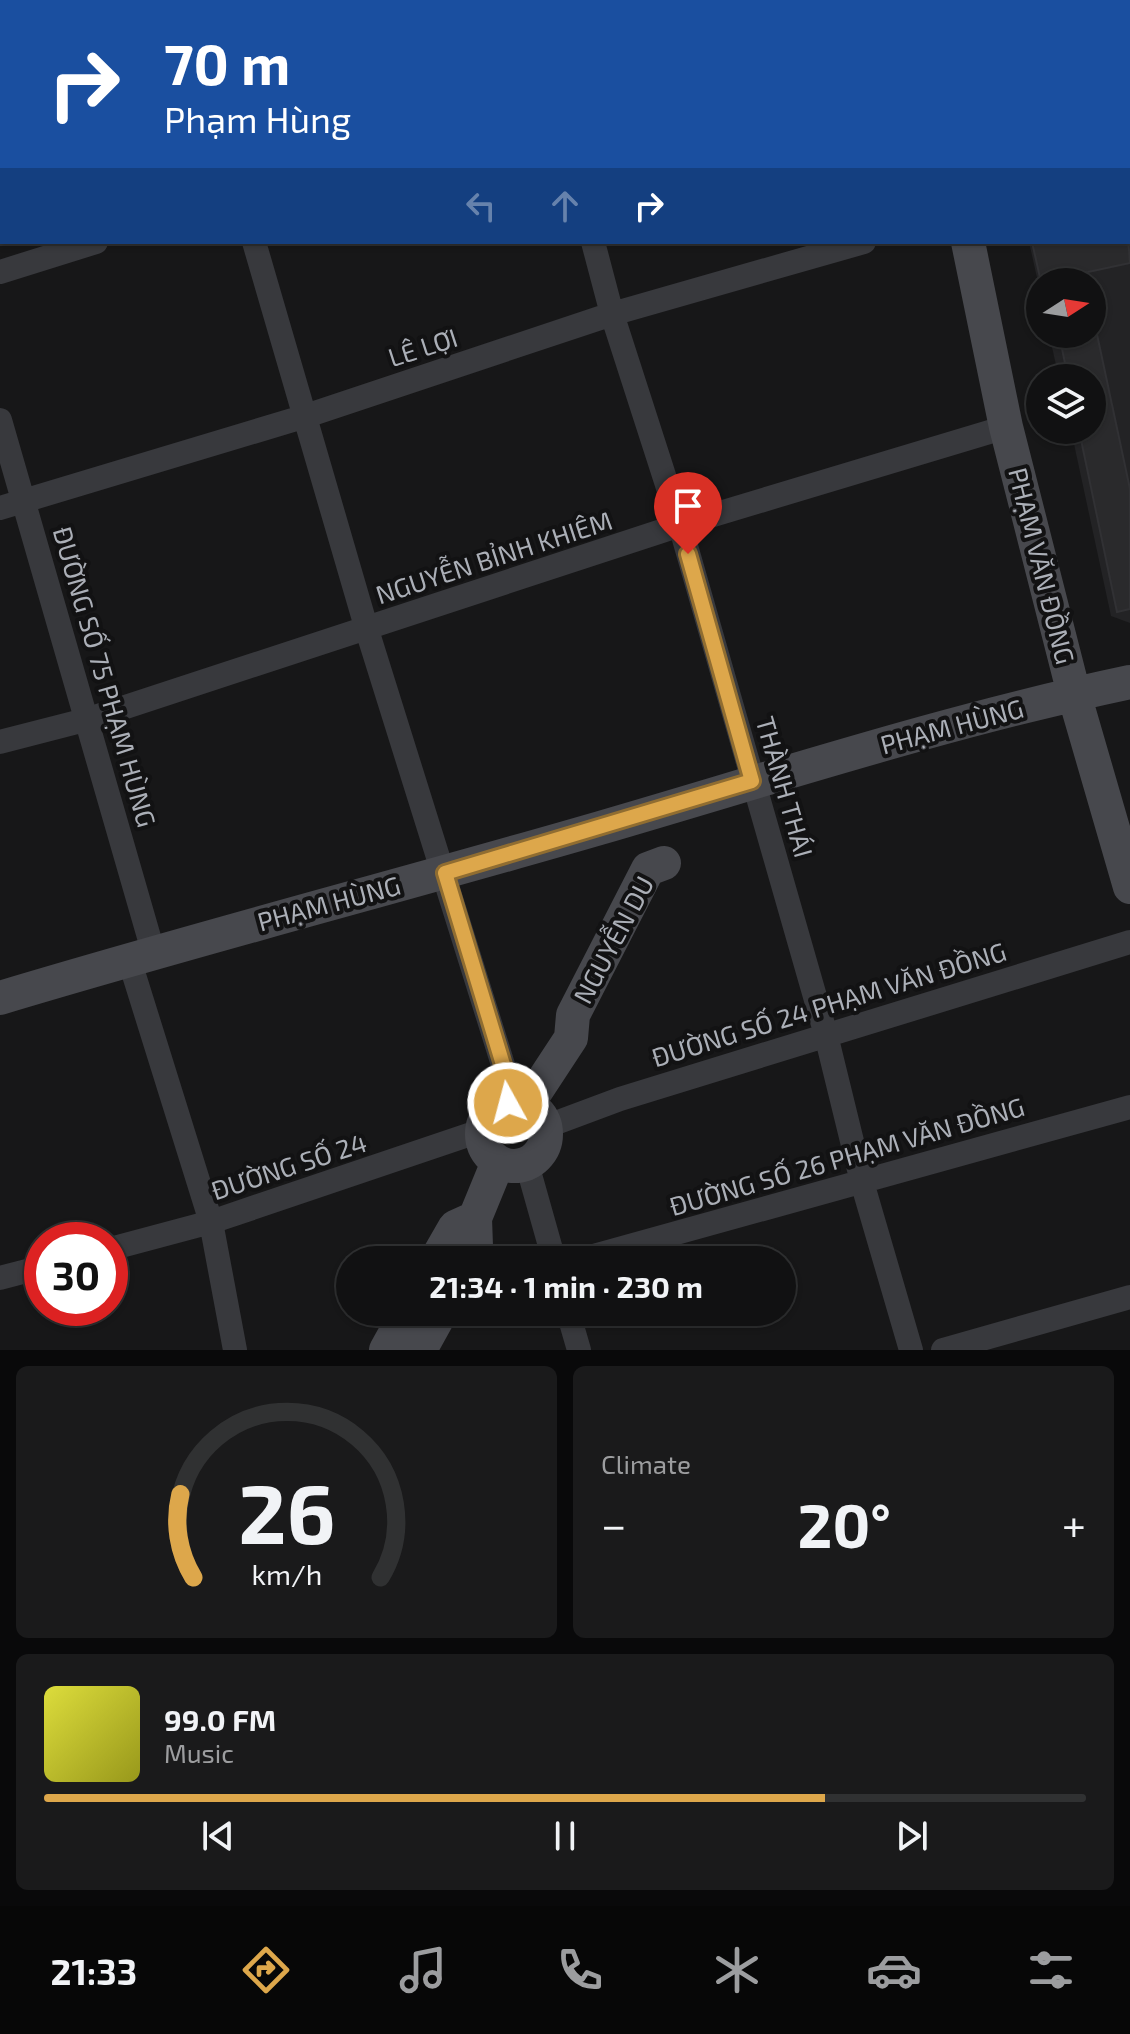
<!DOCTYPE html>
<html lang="en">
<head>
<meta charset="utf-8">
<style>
  body { margin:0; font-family:"Exo 2",sans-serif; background:#1a1a1b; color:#f1f3f6; height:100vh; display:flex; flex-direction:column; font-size:30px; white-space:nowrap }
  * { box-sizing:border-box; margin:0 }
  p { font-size:26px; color:#9c9d9f }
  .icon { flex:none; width:44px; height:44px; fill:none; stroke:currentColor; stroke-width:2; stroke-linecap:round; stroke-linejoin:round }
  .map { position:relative; height:1350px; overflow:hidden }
  .sheet { display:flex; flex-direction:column; gap:16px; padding:16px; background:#09090a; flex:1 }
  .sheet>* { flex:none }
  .guide { position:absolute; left:0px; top:0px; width:1130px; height:244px; box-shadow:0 2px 6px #0004,0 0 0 2px #303132; background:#1a4fa0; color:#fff; overflow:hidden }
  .needle { width:52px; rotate:78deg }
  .controls { position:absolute; left:1026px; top:268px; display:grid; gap:16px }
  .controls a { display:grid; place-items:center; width:80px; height:80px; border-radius:50%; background:#111112; box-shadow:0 2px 6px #0004,0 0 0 2px #303132; font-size:40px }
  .speed { position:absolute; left:24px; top:1222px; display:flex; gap:16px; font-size:40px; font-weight:700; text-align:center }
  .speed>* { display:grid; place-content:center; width:104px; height:104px; border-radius:50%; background:#111112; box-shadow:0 2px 6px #0004,0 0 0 2px #303132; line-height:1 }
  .speed .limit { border:12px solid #d22; background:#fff; color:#111 }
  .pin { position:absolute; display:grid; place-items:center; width:68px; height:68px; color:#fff; margin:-82px -34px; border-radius:50% 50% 50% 0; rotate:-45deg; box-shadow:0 0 8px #0007 }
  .pin .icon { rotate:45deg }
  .me { position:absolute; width:88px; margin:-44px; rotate:353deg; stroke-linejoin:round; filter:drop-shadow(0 0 6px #0008) }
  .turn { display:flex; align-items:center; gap:28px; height:168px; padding:0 32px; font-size:36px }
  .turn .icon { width:104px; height:104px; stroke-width:2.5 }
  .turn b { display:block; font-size:56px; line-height:68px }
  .lanes { display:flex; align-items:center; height:76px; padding:0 32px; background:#0003; justify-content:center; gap:40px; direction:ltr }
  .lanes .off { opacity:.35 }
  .big { font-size:60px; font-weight:700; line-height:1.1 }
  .sheet .card { flex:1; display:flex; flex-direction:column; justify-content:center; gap:12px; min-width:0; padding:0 28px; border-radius:12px; background:#1a1a1b }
  .sheet .dial { align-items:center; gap:0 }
  .dial svg { height:208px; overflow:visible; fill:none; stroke:#303132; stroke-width:7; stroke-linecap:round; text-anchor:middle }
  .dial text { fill:#f1f3f6; stroke:none }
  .song { display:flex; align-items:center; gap:24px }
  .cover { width:96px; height:96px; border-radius:12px; background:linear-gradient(135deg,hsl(60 70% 55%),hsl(60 70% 35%)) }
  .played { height:8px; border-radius:4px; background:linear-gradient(90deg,#dda74b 75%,#303132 75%) }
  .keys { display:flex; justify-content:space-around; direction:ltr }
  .heat { display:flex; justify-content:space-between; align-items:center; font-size:44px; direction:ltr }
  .sheet .tiles { flex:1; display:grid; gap:16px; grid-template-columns:1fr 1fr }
  .card:last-child { grid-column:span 2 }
  .trip { position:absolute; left:336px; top:1246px; width:460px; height:80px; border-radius:40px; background:#111112; box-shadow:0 2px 6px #0004,0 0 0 2px #303132; font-weight:700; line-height:80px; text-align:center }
  .menu { display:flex; height:128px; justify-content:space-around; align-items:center; background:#070707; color:#9c9d9f }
  .menu .icon { width:56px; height:56px }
  .menu .selected { color:#dda74b }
  .menu b { font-size:36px; color:#f1f3f6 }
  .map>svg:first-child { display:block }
  .built { fill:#232325 }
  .building { fill:#2a2a2c; stroke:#313134; stroke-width:2 }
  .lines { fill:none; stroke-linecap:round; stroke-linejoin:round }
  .street { stroke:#38393d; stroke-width:24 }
  .secondary { stroke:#47484d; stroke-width:34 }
  .route-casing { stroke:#906d31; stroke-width:20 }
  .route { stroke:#dda74b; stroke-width:14 }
  .labels { text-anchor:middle; stroke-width:8; stroke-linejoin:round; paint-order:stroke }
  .street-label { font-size:26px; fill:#abafb7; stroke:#121213 }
</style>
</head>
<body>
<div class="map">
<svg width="1130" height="1350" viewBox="0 0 1130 1350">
  <rect width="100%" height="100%" fill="#171718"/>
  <!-- built -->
  <path class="built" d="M1130,166V623L1111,616L1071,430H1092V378H1059L1049,334H1092V282H1040V291L1029,242H1128Z"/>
  <!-- building -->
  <path class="building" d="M1128,238L1130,263L1041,282L1032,242H1128Z
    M1092,311L1130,489V609L1117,612L1079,430H1092V378H1068L1059,334H1092Z"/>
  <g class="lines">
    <!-- street -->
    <path class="street" d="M166,0L167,2
      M540,0V2
      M1128,155H1130
      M254,242L367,630L504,1068L508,1103
      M593,242L612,314L680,525L826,1035L862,1182L911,1350
      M0,272L96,242
      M0,420L153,951
      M0,508L306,416L612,314L864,242
      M0,742L89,719L680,525L1006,427
      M129,959L211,1222L235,1350
      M545,1127L620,1099L1130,942
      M527,1164L554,1260
      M110,1249L211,1222L483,1130
      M579,1260L1130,1107
      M0,1278L42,1267
      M568,1312L579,1350
      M943,1350L1130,1297"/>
    <!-- secondary -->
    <path class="secondary" d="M985,2L986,0
      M968,242L1006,427L1074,694L1130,887
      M0,998C199,938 400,886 600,828C775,777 950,720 1130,682
      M482 1134a32 32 0 1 1 64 0a32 32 0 1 1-64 0Z
      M527,1105L571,1038L573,1015L648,869L664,863
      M436,1260L455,1227L475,1218
      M468,1260L476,1246L475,1218L498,1162
      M386,1350L407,1312
      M420,1350L441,1312"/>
  </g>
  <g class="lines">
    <!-- route casing -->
    <g class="route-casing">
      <path id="route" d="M508,1103L504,1068L445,873L752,781L688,554"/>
    </g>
    <!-- route -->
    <use href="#route" class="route"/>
  </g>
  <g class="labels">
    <!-- street labels -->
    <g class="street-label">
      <text transform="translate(423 348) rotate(-18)" y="9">LÊ LỢI</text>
      <text transform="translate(494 558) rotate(-18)" y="9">NGUYỄN BỈNH KHIÊM</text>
      <text transform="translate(1041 566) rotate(76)" y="9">PHẠM VĂN ĐỒNG</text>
      <text transform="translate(104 677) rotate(74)" y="9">ĐƯỜNG SỐ 75 PHẠM HÙNG</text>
      <text transform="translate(952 727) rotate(-15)" y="9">PHẠM HÙNG</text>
      <text transform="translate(784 787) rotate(74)" y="9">THÀNH THÁI</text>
      <text transform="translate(329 904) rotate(-15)" y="9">PHẠM HÙNG</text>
      <text transform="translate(614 940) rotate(-62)" y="9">NGUYỄN DU</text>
      <text transform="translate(829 1005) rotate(-17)" y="9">ĐƯỜNG SỐ 24 PHẠM VĂN ĐỒNG</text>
      <text transform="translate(847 1157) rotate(-16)" y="9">ĐƯỜNG SỐ 26 PHẠM VĂN ĐỒNG</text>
      <text transform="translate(289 1167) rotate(-18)" y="9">ĐƯỜNG SỐ 24</text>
    </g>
  </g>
</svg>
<div class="controls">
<a><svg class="needle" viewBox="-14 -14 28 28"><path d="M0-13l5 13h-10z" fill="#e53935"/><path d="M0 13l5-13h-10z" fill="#9c9d9f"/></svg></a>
<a><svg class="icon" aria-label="layers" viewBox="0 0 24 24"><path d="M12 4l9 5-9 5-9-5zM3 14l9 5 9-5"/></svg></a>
</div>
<div class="speed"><div class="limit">30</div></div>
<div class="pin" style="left:688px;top:554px;background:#d93025"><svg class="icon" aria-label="arrive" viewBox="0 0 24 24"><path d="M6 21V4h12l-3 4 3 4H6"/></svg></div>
<svg class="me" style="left:508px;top:1103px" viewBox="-20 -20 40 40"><circle r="17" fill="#dda74b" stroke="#fff" stroke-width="3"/><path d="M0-11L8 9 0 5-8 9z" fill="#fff"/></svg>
<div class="trip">21:34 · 1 min · 230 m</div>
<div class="guide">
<div class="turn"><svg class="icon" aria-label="right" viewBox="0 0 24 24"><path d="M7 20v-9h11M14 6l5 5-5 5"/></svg><div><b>70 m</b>Phạm Hùng</div></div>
<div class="lanes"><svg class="icon off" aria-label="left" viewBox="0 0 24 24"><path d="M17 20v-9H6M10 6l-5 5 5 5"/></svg><svg class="icon off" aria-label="ahead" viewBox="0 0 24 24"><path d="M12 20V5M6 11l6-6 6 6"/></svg><svg class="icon" aria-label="right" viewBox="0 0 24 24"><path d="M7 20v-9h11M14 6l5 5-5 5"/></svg></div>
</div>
</div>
<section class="sheet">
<div class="tiles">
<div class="card dial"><svg viewBox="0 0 100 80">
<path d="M14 69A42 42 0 1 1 86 69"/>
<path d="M14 69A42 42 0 0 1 9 37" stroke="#dda74b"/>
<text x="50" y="56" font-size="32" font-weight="700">26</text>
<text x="50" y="72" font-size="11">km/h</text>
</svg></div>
<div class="card"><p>Climate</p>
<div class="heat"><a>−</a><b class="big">20°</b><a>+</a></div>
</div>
<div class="card">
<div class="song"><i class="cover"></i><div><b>99.0 FM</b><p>Music</p></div></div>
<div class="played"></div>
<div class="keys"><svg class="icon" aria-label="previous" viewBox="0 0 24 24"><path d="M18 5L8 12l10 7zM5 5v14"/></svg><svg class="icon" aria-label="pause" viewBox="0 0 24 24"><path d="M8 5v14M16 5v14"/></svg><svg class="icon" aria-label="next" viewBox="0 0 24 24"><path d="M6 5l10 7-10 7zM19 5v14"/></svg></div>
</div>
</div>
</section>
<nav class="menu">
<b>21:33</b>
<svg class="icon selected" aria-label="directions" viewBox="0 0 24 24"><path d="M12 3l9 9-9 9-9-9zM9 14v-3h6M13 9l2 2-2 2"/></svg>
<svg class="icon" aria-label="music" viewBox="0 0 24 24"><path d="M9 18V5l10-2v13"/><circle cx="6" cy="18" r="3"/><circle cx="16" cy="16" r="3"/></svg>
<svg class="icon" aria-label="phone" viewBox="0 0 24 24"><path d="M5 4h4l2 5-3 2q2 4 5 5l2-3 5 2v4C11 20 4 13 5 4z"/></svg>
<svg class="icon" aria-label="climate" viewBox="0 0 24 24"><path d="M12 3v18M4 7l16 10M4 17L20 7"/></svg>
<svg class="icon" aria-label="car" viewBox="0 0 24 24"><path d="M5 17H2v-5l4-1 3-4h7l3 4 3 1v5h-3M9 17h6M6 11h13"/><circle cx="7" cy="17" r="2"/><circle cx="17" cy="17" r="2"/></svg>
<svg class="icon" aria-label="filters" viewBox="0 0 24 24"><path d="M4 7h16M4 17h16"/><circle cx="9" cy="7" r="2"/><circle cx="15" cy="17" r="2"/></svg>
</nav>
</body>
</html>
